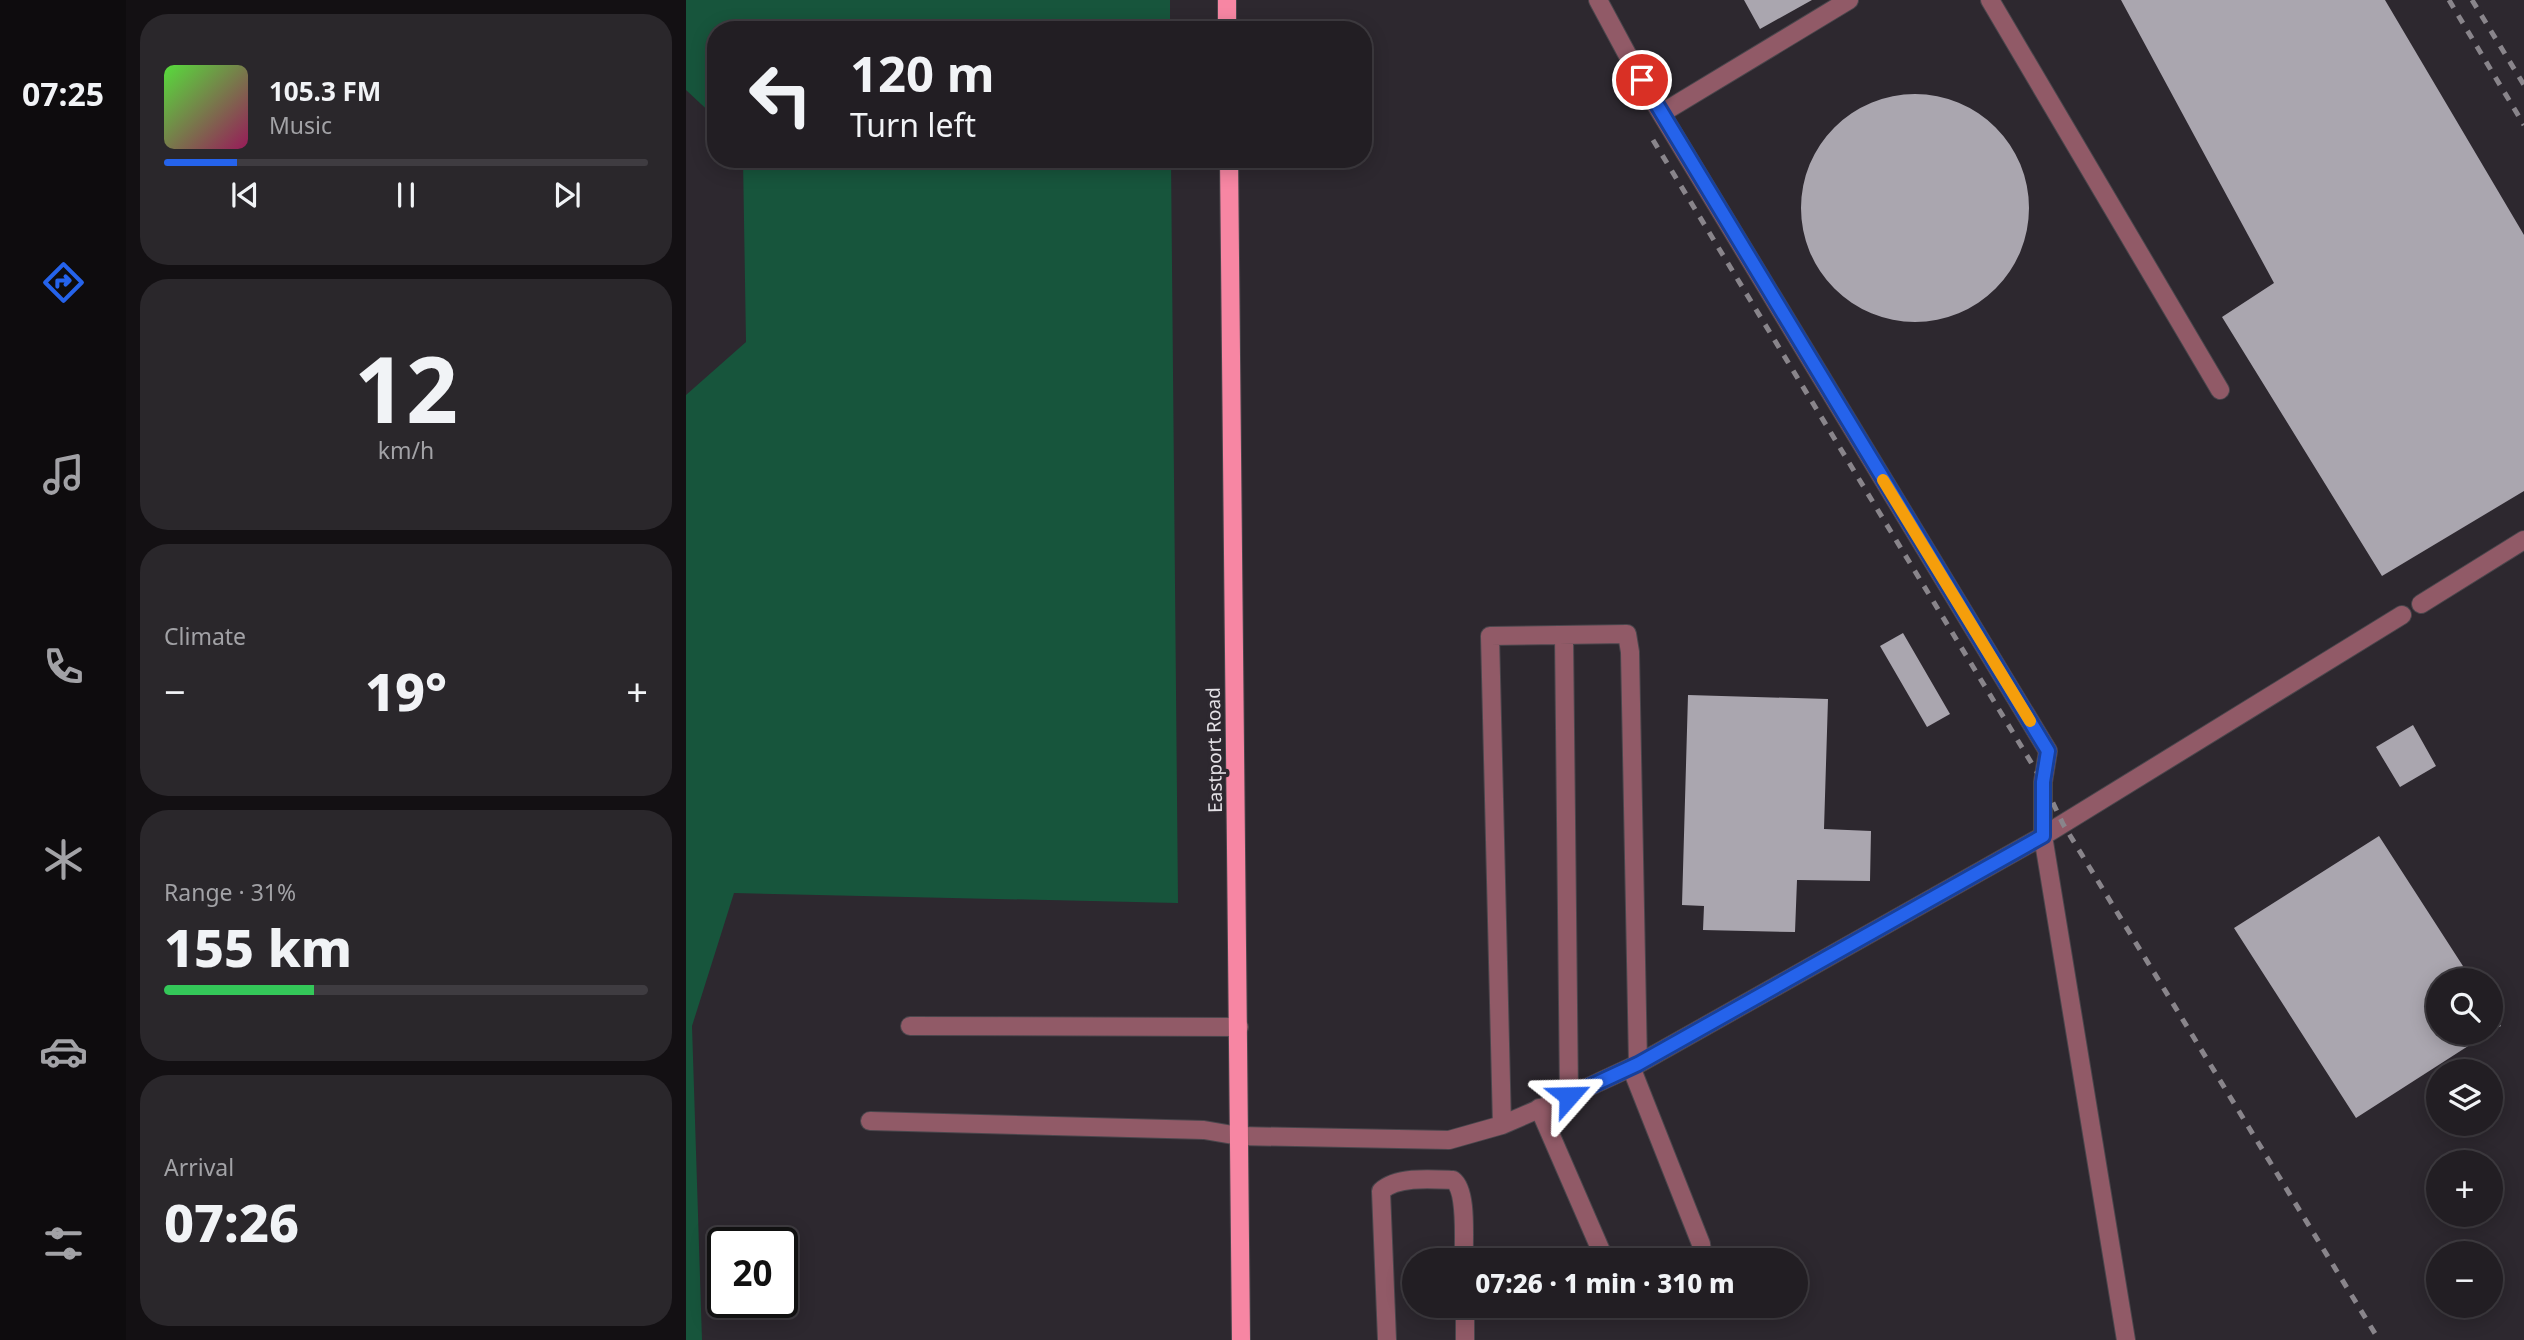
<!DOCTYPE html>
<html lang="en">
<head>
<meta charset="utf-8">
<style>
  body { margin:0; font-family:"Noto Sans",sans-serif; background:#2a272b; color:#f1f3f6; height:100vh; display:flex; flex-direction:column; font-size:26px; white-space:nowrap }
  * { box-sizing:border-box; margin:0 }
  p { font-size:23px; color:#a2a2a6 }
  .icon { flex:none; width:38px; height:38px; fill:none; stroke:currentColor; stroke-width:2; stroke-linecap:round; stroke-linejoin:round }
  .map { position:relative; flex:1; overflow:hidden }
  .sheet { display:flex; flex-direction:column; gap:14px; padding:14px; background:#131013; width:560px }
  .sheet>* { flex:none }
  .top-card { position:absolute; left:21px; top:21px; width:665px; height:147px; border-radius:28px; box-shadow:0 4px 18px #0003,0 0 0 2px #3f3c41; background:#221e23; color:#f1f3f6; overflow:hidden }
  .tools { position:absolute; left:1740px; top:968px; display:grid; gap:14px }
  .tools a { display:grid; place-items:center; width:77px; height:77px; border-radius:50%; background:#221e23; box-shadow:0 4px 18px #0003,0 0 0 2px #3f3c41; font-size:35px }
  .speed { position:absolute; left:21px; top:1227px; display:flex; gap:14px; font-size:35px; font-weight:700; text-align:center }
  .speed>* { display:grid; place-content:center; width:91px; height:91px; border-radius:50%; background:#221e23; box-shadow:0 4px 18px #0003,0 0 0 2px #3f3c41; line-height:1 }
  .speed .limit { border:4px solid #111; border-radius:10px; background:#fff; color:#111 }
  .pin { position:absolute; display:grid; place-items:center; width:60px; height:60px; color:#fff; margin:-30px; border:4px solid #fff; border-radius:50%; box-shadow:0 2px 7px #0007 }
  .me { position:absolute; width:77px; margin:-38px; rotate:65deg; stroke-linejoin:round; filter:drop-shadow(0 0 5px #0008) }
  .turn { display:flex; align-items:center; gap:24px; height:147px; padding:0 28px; font-size:32px }
  .turn .icon { width:91px; height:91px; stroke-width:2.5 }
  .turn b { display:block; font-size:49px; line-height:60px }
  .big { font-size:52px; font-weight:800; line-height:1.1 }
  .sheet .tile { flex:1; display:flex; flex-direction:column; justify-content:center; gap:10px; min-width:0; padding:0 24px; border-radius:28px; background:#2a272b }
  .sheet .dial { align-items:center; gap:0 }
  .dial b { font-size:91px; line-height:1 }
  .song { display:flex; align-items:center; gap:21px }
  .cover { width:84px; height:84px; border-radius:10px; background:linear-gradient(135deg,hsl(110 70% 55%),hsl(330 70% 35%)) }
  .played { height:7px; border-radius:4px; background:linear-gradient(90deg,#2563eb 15%,#3f3c41 15%) }
  .keys { display:flex; justify-content:space-around; direction:ltr }
  .heat { display:flex; justify-content:space-between; align-items:center; font-size:38px; direction:ltr }
  .charge { height:10px; border-radius:5px; background:linear-gradient(90deg,#34c759 31%,#3f3c41 0) }
  .trip { position:absolute; left:716px; top:1248px; width:406px; height:70px; border-radius:35px; background:#221e23; box-shadow:0 4px 18px #0003,0 0 0 2px #3f3c41; font-weight:800; line-height:70px; text-align:center }
  main { display:flex; flex:1; min-height:0 }
  .tabs { display:flex; flex-direction:column; width:126px; justify-content:space-around; align-items:center; background:#0e0c0e; color:#a2a2a6 }
  .tabs .icon { width:49px; height:49px }
  .tabs .current { color:#2563eb }
  .tabs b { font-size:32px; color:#f1f3f6 }
  .map>svg:first-child { display:block }
  .green { fill:#17553c }
  .building { fill:#aaa6af }
  .lines { fill:none; stroke-linecap:round; stroke-linejoin:round }
  .minor-casing { stroke:#4a464c; stroke-width:20 }
  .major-casing { stroke:#4a464c; stroke-width:20 }
  .minor { stroke:#915a67; stroke-width:18 }
  .major { stroke:#f786a3; stroke-width:18 }
  .rail { stroke:#89858b; stroke-width:5; stroke-dasharray:9 9; stroke-linecap:butt }
  .route-casing { stroke:#184099; stroke-width:18 }
  .route { stroke:#2563eb; stroke-width:12 }
  .slow { stroke:#f59e0b; stroke-width:12 }
  .labels { text-anchor:middle; stroke-width:7; stroke-linejoin:round; paint-order:stroke }
  .street-label { font-size:19px; fill:#e4e1e6; stroke:#2d282f }
</style>
</head>
<body>
<main>
<nav class="tabs">
<b>07:25</b>
<svg class="icon current" aria-label="directions" viewBox="0 0 24 24"><path d="M12 3l9 9-9 9-9-9zM9 14v-3h6M13 9l2 2-2 2"/></svg>
<svg class="icon" aria-label="music" viewBox="0 0 24 24"><path d="M9 18V5l10-2v13"/><circle cx="6" cy="18" r="3"/><circle cx="16" cy="16" r="3"/></svg>
<svg class="icon" aria-label="phone" viewBox="0 0 24 24"><path d="M5 4h4l2 5-3 2q2 4 5 5l2-3 5 2v4C11 20 4 13 5 4z"/></svg>
<svg class="icon" aria-label="climate" viewBox="0 0 24 24"><path d="M12 3v18M4 7l16 10M4 17L20 7"/></svg>
<svg class="icon" aria-label="car" viewBox="0 0 24 24"><path d="M5 17H2v-5l4-1 3-4h7l3 4 3 1v5h-3M9 17h6M6 11h13"/><circle cx="7" cy="17" r="2"/><circle cx="17" cy="17" r="2"/></svg>
<svg class="icon" aria-label="filters" viewBox="0 0 24 24"><path d="M4 7h16M4 17h16"/><circle cx="9" cy="7" r="2"/><circle cx="15" cy="17" r="2"/></svg>
</nav>
<section class="sheet">
<div class="tile">
<div class="song"><i class="cover"></i><div><b>105.3 FM</b><p>Music</p></div></div>
<div class="played"></div>
<div class="keys"><svg class="icon" aria-label="previous" viewBox="0 0 24 24"><path d="M18 5L8 12l10 7zM5 5v14"/></svg><svg class="icon" aria-label="pause" viewBox="0 0 24 24"><path d="M8 5v14M16 5v14"/></svg><svg class="icon" aria-label="next" viewBox="0 0 24 24"><path d="M6 5l10 7-10 7zM19 5v14"/></svg></div>
</div>
<div class="tile dial"><b>12</b><p>km/h</p></div>
<div class="tile"><p>Climate</p>
<div class="heat"><a>−</a><b class="big">19°</b><a>+</a></div>
</div>
<div class="tile"><p>Range · 31%</p><b class="big">155 km</b><div class="charge"></div></div>
<div class="tile"><p>Arrival</p><b class="big">07:26</b></div>
</section>
<div class="map">
<svg width="1838" height="1340" viewBox="0 0 1838 1340">
  <rect width="100%" height="100%" fill="#2d282f"/>
  <!-- green -->
  <path class="green" d="M0,0H484V30H30V118L0,90Z
    M57,159H485L492,903L48,893L6,1026L16,1340H0V395L60,342Z"/>
  <!-- building -->
  <path class="building" d="M1058,0H1126L1074,29Z
    M1435,0H1699L1838,235V491L1696,576L1536,317L1588,283Z
    M1115 208a114 114 0 1 1 228 0a114 114 0 1 1-228 0Z
    M1217,633L1264,714L1241,727L1194,646Z
    M1002,695L1142,699L1138,829L1185,831L1184,881L1111,880L1109,932L1017,930L1018,906L996,905Z
    M1727,725L1750,766L1714,787L1690,747Z
    M1693,836L1786,980H1752V1032H1804L1670,1118L1548,928Z
    M1804,1009L1815,1026L1804,1032Z"/>
  <g class="lines">
    <!-- minor casing -->
    <g class="minor-casing">
      <path id="minor" d="M912,0L955,80L1362,751L1357,782V836L1440,1340
        M1304,0L1534,390
        M976,113L1163,0
        M1735,604L1838,540
        M878,636L883,1096
        M224,1026L553,1027
        M945,1067L1015,1244L1017,1260
        M853,1108L919,1260
        M184,1121L518,1130L553,1136L763,1140L816,1125L883,1096L952,1064L1357,836L1716,615
        M816,1125L804,636L941,634L944,652L952,1064
        M779,1306V1340
        M701,1340L695,1191C711,1176 746,1179 767,1180C782,1191 777,1241 778,1260"/>
    </g>
    <!-- major casing -->
    <g class="major-casing">
      <path id="major" d="M541,0V30
        M543,159L555,1340"/>
    </g>
    <!-- minor -->
    <use href="#minor" class="minor"/>
    <!-- major -->
    <use href="#major" class="major"/>
    <!-- rail -->
    <path class="rail" d="M1763,0L1838,125
      M1786,0L1838,85
      M967,140L1357,782L1377,824L1693,1340"/>
  </g>
  <g class="lines">
    <!-- route casing -->
    <g class="route-casing">
      <path id="route" d="M883,1096L952,1064L1357,836V782L1362,751L956,80"/>
    </g>
    <!-- route -->
    <use href="#route" class="route"/>
    <!-- slow -->
    <path class="slow" d="M1197,480L1344,721"/>
  </g>
  <g class="labels">
    <!-- street labels -->
    <g class="street-label">
      <text transform="translate(528 750) rotate(-91)" y="7">Eastport Road</text>
    </g>
  </g>
</svg>
<div class="tools">
<a><svg class="icon" aria-label="search" viewBox="0 0 24 24"><circle cx="10" cy="10" r="6"/><path d="M15 15l6 6"/></svg></a>
<a><svg class="icon" aria-label="layers" viewBox="0 0 24 24"><path d="M12 4l9 5-9 5-9-5zM3 14l9 5 9-5"/></svg></a>
<a>+</a>
<a>−</a>
</div>
<div class="speed"><div class="limit">20</div></div>
<div class="pin" style="left:956px;top:80px;background:#d93025"><svg class="icon" aria-label="arrive" viewBox="0 0 24 24"><path d="M6 21V4h12l-3 4 3 4H6"/></svg></div>
<svg class="me" style="left:883px;top:1096px" viewBox="-20 -20 40 40"><path d="M0-17L14 15 0 8-14 15z" fill="#2563eb" stroke="#fff" stroke-width="4"/></svg>
<div class="trip">07:26 · 1 min · 310 m</div>
<div class="top-card">
<div class="turn"><svg class="icon" aria-label="left" viewBox="0 0 24 24"><path d="M17 20v-9H6M10 6l-5 5 5 5"/></svg><div><b>120 m</b>Turn left</div></div>
</div>
</div>
</main>
</body>
</html>
